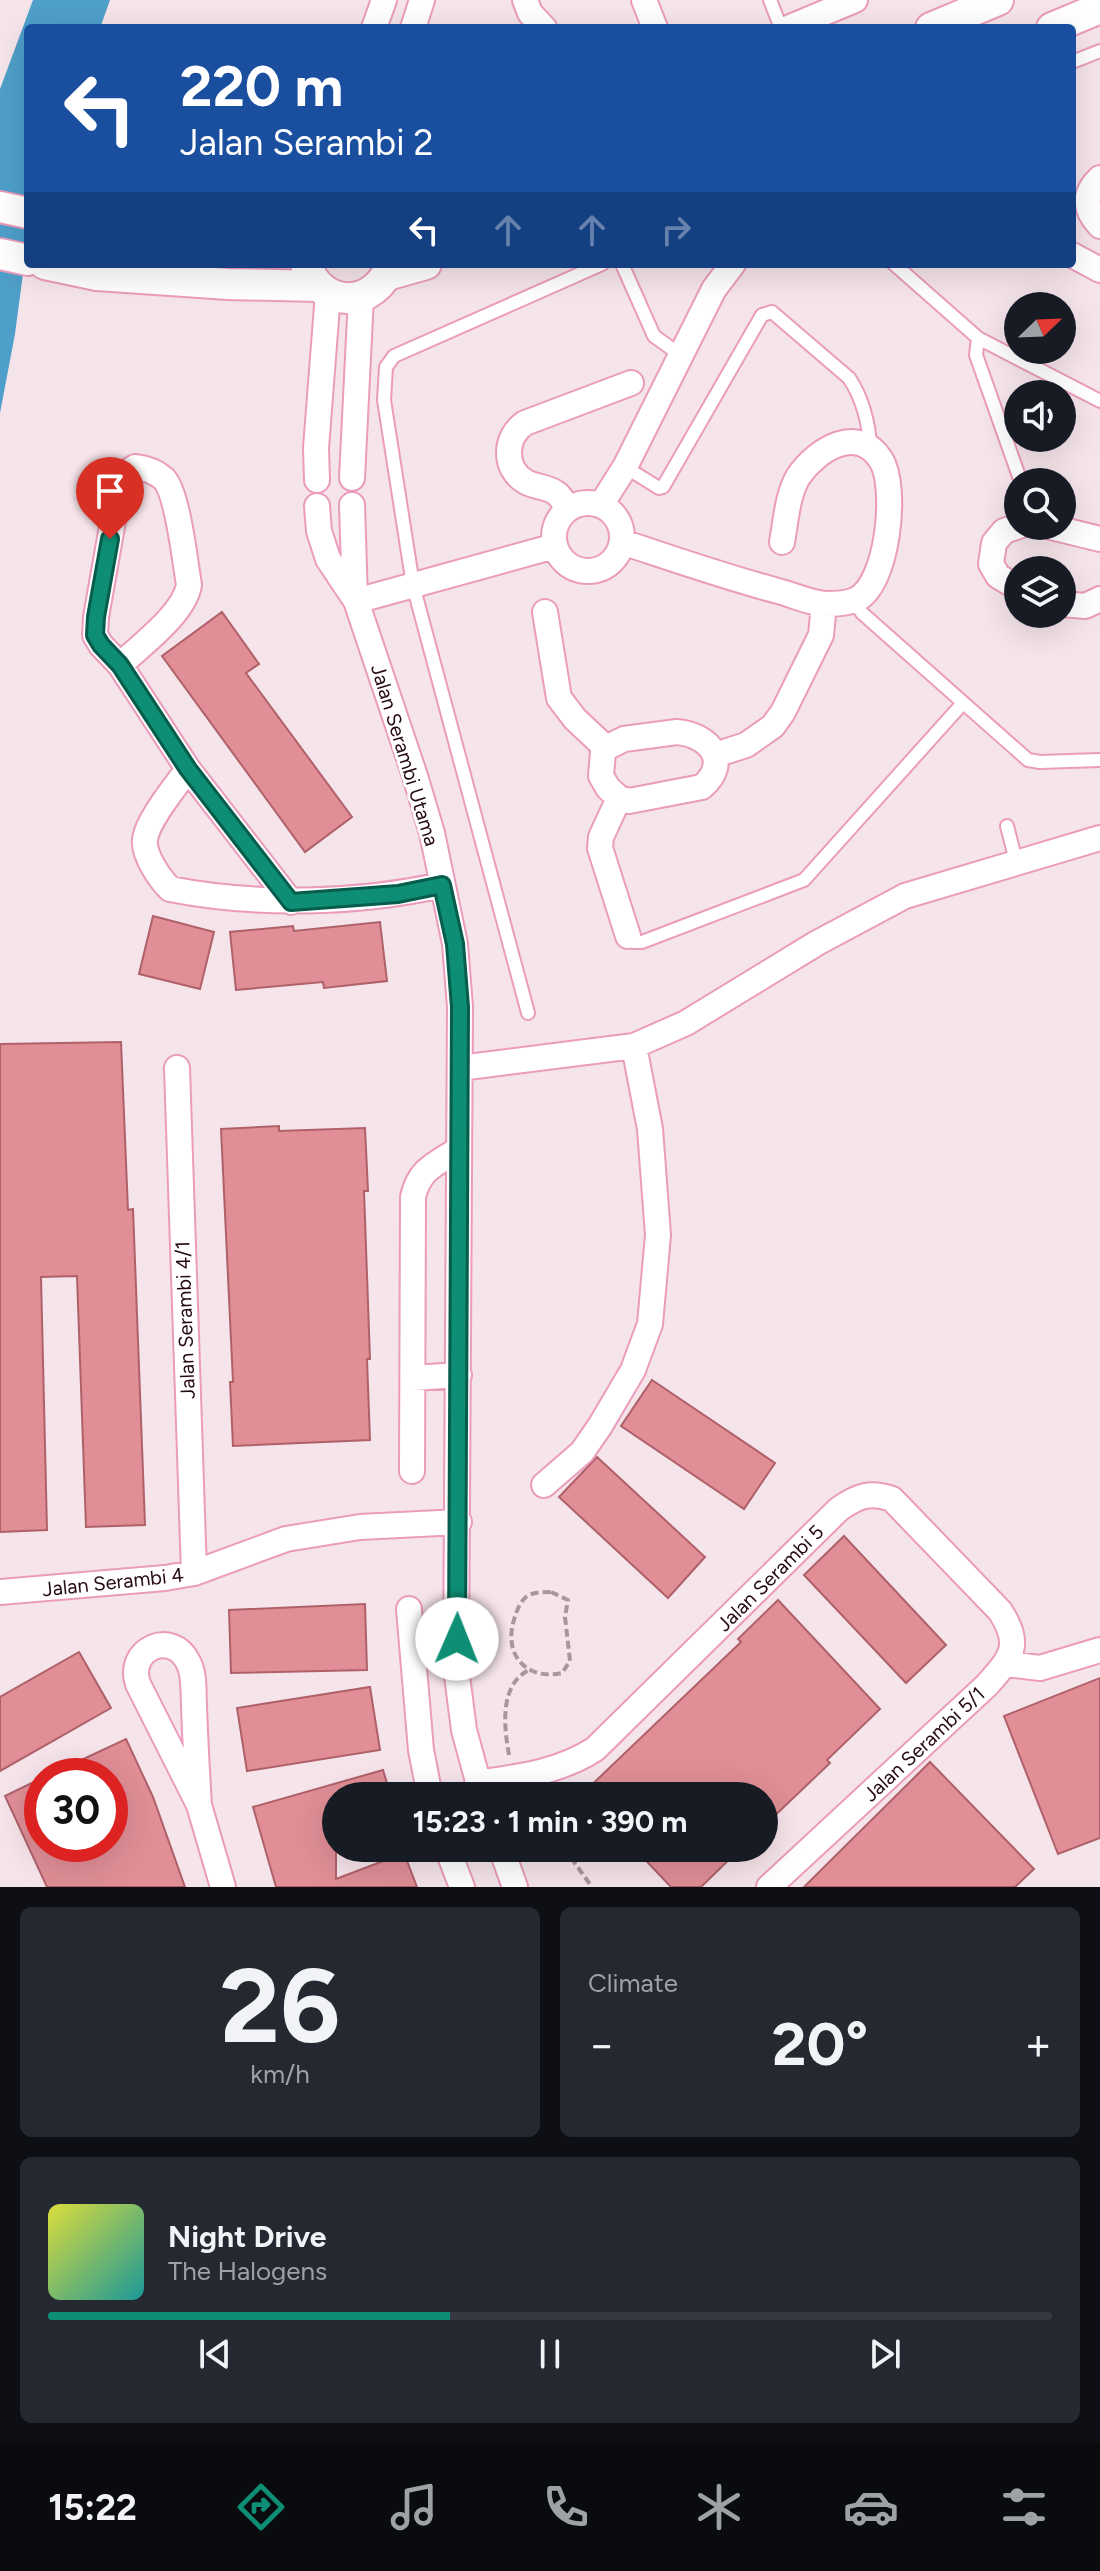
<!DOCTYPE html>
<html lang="en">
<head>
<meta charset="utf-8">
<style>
  body { margin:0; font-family:Figtree,sans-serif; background:#242831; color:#f1f3f6; height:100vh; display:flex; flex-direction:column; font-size:30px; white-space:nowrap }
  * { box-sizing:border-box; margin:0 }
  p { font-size:26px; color:#9ea1a6 }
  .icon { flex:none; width:44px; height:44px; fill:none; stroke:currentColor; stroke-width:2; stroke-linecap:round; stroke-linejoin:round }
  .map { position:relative; height:1887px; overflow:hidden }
  .panel { display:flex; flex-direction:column; gap:20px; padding:20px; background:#0d0f14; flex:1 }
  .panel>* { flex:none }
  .guide { position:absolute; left:24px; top:24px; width:1052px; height:244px; border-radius:8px; box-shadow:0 8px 32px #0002; background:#1a4fa0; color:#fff; overflow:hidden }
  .needle { width:52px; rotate:67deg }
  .fabs { position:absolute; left:1004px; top:292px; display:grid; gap:16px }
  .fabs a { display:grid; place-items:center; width:72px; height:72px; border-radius:50%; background:#171b24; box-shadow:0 8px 32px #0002; font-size:40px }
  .speed { position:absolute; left:24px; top:1758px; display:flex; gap:16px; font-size:40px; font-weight:700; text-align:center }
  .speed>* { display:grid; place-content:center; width:104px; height:104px; border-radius:50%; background:#171b24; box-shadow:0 8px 32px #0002; line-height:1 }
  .speed .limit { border:12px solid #d22; background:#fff; color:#111 }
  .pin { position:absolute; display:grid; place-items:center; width:68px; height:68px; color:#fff; margin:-82px -34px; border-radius:50% 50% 50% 0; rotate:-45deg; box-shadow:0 0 8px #0007 }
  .pin .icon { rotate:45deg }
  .me { position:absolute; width:88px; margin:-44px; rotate:1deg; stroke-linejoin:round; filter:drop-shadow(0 0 6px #0008) }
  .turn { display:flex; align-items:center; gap:28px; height:168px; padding:0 24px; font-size:36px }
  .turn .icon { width:104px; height:104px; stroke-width:2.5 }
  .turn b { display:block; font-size:56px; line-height:68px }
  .lanes { display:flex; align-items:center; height:76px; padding:0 24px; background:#0003; justify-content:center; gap:40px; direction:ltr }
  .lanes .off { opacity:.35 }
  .big { font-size:60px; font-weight:700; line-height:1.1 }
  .panel .card { flex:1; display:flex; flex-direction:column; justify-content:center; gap:12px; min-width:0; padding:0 28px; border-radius:12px; background:#242831 }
  .panel .dial { align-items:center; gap:0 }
  .dial b { font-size:104px; line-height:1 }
  .song { display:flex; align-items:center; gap:24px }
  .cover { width:96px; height:96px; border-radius:12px; background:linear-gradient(135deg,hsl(60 70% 55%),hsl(180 70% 35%)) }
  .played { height:8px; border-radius:4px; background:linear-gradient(90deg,#0d8e75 40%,#363941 40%) }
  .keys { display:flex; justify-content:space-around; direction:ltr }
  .heat { display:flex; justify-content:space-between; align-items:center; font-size:44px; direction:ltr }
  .panel .tiles { flex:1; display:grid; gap:20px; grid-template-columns:1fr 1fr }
  .card:last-child { grid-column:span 2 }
  .trip { position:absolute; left:322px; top:1782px; width:456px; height:80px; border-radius:40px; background:#171b24; box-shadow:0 8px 32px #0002; font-weight:700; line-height:80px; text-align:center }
  .tabs { display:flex; height:128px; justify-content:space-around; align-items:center; background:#090b0e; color:#9ea1a6 }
  .tabs .icon { width:56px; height:56px }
  .tabs .on { color:#0d8e75 }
  .tabs b { font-size:36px; color:#f1f3f6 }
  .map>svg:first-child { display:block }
  .water { fill:#4e9fc9 }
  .building { fill:#e18e96; stroke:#af616a; stroke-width:2 }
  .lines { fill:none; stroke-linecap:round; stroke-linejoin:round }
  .service-casing { stroke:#eb9cbc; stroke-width:16 }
  .minor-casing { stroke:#eb9cbc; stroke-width:28 }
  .tertiary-casing { stroke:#eb9cbc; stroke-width:34 }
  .path { stroke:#aa959e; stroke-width:4; stroke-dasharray:8 4; stroke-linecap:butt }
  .service { stroke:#fff; stroke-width:12 }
  .minor { stroke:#fff; stroke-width:24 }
  .tertiary { stroke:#fff; stroke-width:30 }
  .route-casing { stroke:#085c4c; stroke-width:20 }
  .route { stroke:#0d8e75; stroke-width:14 }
  .labels { text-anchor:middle; stroke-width:6; stroke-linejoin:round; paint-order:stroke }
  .street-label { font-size:20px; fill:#270a17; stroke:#fff }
</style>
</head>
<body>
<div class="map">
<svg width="1100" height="1887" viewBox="0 0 1100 1887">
  <rect width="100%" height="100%" fill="#f5e4ea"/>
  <!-- water -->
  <path class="water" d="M33,0H110L100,28H28V236L15,334L0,413V89Z"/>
  <!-- building -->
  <path class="building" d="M222,612L259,664L246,673L352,817L305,852L162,656Z
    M153,916L214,932L200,989L139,974Z
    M380,922L387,981L324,988L323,982L236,990L230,932L293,926L294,931Z
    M121,1042L128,1210L133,1209L145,1525L86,1527L77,1276L41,1277L47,1530L0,1532V1044Z
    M279,1126V1131L365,1128L368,1191H364L370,1359H367L370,1440L233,1446L230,1382H233L221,1129Z
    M652,1380L775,1463L744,1509L621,1426Z
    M597,1457L705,1557L668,1598L559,1497Z
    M844,1536L946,1645L906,1683L804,1575Z
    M778,1600L880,1709L827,1760L830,1763L764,1826V1796H580L741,1642L738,1639Z
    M365,1604L367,1670L231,1673L229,1610Z
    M79,1652L111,1708L0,1771V1697Z
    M1100,1678V1838L1058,1854L1004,1716Z
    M370,1687L380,1750L247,1771L237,1708Z
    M126,1739L153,1797L185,1887H47L5,1796L42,1778V1844H110V1776H47Z
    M930,1762L1034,1869L1015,1887H804Z
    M383,1770L391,1796H336V1879L404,1853L417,1887H276L253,1807Z
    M634,1848H741L701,1887H671Z"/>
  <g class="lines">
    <!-- service casing -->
    <g class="service-casing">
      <path id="service" d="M770,0L781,28
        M1072,62L1100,51
        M622,264L654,336L682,356
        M894,264L978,338L1100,401
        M978,338L976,355L1021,482
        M625,467L659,488L663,487L762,315L772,312L849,378C862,397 869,423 870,446
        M854,601L862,613L1028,760L1040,762L1100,760
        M1007,826L1016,861
        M628,936L634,942H642L804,880L963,703
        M528,1013L413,585L384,400L386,367L394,356L602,264"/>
    </g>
    <!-- minor casing -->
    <g class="minor-casing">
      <path id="minor" d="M525,0L530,13L544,28
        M644,0L655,28
        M374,28L384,0
        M413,28L422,0
        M788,28L855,0
        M1100,178C1083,194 1084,209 1100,226
        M1072,255L1100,270
        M352,478L361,297
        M317,480L316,448L328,293
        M554 537a34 34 0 1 1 68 0a34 34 0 1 1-68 0Z
        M352,505L355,599
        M601,505L625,467L714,289L733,264
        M317,506L319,531L328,559L356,601L415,776L432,833L455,944L460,1007L456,1668L464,1730L482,1796
        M567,509C564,503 562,497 556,493C548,487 535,487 526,482C503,469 504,437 525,423L631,383
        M1047,526L1100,539
        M622,542C674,559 725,577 778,591C793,595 810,603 825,604C834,604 848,603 855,600C888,587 898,487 881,460C858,423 816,450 798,477C787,496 786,521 782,542
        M1018,588L998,576L991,564L994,543L1004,531L1019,526
        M356,601L555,546
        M1062,604L1085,606L1100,599
        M545,612L559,698L575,719L606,748
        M120,665C141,645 184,614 189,585C185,562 178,494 164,479C155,471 146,468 135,467L125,474L119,487L96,617L95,635L101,645L120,665L188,769L291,902
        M677,732C710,735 731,762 702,787L629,801L619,798L608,788L601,776L603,752L606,748L624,739Z
        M715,755L746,745L773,726L783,712L821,635L824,604
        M188,769C176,786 148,819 145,839C143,855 160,879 170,889C257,906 356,904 442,885
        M619,798L601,837L600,848L628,936
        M177,1068L194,1573
        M460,1068L634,1046L686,1023L817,943L905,896L1100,838
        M413,1378L459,1375
        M412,1471L413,1197C419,1169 436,1164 459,1149
        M544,1485L582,1452L600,1426L633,1370L650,1324L658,1235L650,1129L634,1046
        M0,1592L165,1578L194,1573L286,1539L360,1527L459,1522
        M409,1609L421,1750L430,1796
        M1006,1664L1040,1668L1100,1650
        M477,1783C518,1777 560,1772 595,1749L839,1509C858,1496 870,1491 892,1499L1000,1611C1022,1645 1012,1657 987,1685L769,1887
        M199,1805C197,1772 195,1738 194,1705C193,1691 195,1674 188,1662C172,1629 126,1649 138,1684L199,1805L223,1887
        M447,1848L462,1887
        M501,1848L515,1887"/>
    </g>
    <!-- tertiary casing -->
    <g class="tertiary-casing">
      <path id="tertiary" d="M931,28L998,0
        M1052,28L1100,8
        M0,207L28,213
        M0,254L28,260
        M45,264L97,275L228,284L318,286
        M306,264C321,310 376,309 391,264
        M387,275L426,264"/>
    </g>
    <!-- path -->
    <path class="path" d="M551,1592L568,1600L565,1617L570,1661L562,1673C527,1681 503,1655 514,1620C516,1612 520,1602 526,1597C533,1592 543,1592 551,1592Z
      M509,1755C504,1727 499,1685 529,1670
      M564,1848L592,1887"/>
    <!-- service -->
    <use href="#service" class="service"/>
    <!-- minor -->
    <use href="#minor" class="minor"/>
    <!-- tertiary -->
    <use href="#tertiary" class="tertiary"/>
  </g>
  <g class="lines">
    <!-- route casing -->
    <g class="route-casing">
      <path id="route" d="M110,539L96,617L95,635L101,645L120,665L188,769L291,902L398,894L442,885L455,944L460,1007L457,1639"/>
    </g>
    <!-- route -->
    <use href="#route" class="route"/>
  </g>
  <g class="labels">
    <!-- street labels -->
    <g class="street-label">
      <text transform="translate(405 755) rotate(73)" y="7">Jalan Serambi Utama</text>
      <text transform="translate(185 1320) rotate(-92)" y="7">Jalan Serambi 4/1</text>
      <text transform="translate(770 1578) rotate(-45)" y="7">Jalan Serambi 5</text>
      <text transform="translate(113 1582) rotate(-6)" y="7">Jalan Serambi 4</text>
      <text transform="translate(924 1744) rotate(-43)" y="7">Jalan Serambi 5/1</text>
    </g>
  </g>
</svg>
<div class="fabs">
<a><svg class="needle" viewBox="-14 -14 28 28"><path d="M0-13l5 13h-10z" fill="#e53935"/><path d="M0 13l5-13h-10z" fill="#9ea1a6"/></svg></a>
<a><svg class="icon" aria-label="sound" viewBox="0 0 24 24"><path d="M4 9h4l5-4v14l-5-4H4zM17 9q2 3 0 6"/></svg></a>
<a><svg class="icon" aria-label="search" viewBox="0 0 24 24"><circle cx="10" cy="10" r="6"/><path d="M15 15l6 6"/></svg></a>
<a><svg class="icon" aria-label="layers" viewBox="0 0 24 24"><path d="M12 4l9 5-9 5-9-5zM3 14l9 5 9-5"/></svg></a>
</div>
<div class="speed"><div class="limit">30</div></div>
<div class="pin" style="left:110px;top:539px;background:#d93025"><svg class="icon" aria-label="arrive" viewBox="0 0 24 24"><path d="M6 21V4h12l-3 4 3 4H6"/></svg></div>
<svg class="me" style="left:457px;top:1639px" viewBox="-20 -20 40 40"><circle r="19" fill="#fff"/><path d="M0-13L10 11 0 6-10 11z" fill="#0d8e75"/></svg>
<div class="trip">15:23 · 1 min · 390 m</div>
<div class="guide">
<div class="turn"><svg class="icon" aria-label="left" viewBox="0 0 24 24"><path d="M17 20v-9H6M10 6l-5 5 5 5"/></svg><div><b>220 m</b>Jalan Serambi 2</div></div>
<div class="lanes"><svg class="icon" aria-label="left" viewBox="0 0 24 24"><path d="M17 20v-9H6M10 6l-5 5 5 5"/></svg><svg class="icon off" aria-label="ahead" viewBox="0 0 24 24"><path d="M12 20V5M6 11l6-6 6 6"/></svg><svg class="icon off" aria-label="ahead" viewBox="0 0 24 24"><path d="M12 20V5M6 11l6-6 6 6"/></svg><svg class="icon off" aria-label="right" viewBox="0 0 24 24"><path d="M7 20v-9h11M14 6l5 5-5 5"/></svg></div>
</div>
</div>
<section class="panel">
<div class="tiles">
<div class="card dial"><b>26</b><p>km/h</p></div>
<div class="card"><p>Climate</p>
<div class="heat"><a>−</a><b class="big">20°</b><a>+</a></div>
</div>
<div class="card">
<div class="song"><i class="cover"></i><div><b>Night Drive</b><p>The Halogens</p></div></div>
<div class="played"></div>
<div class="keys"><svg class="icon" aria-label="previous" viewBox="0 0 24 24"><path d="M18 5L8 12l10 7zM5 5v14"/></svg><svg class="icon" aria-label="pause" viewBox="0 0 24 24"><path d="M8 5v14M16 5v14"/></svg><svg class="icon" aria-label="next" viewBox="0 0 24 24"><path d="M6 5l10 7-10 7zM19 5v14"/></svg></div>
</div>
</div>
</section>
<nav class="tabs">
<b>15:22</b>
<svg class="icon on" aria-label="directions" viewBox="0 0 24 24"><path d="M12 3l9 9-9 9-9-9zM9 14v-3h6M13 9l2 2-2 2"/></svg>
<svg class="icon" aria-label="music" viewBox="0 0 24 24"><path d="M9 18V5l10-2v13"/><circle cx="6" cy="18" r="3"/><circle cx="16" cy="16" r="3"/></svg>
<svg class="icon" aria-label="phone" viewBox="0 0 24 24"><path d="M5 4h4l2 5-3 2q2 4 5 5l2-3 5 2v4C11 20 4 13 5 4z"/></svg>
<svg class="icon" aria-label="climate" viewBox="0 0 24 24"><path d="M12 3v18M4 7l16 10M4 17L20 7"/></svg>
<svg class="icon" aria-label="car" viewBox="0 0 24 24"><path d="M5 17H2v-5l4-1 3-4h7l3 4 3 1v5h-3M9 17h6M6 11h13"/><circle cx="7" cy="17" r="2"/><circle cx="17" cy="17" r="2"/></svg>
<svg class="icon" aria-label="filters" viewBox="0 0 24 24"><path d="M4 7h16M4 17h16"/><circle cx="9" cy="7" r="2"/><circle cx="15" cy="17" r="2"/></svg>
</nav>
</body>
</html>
